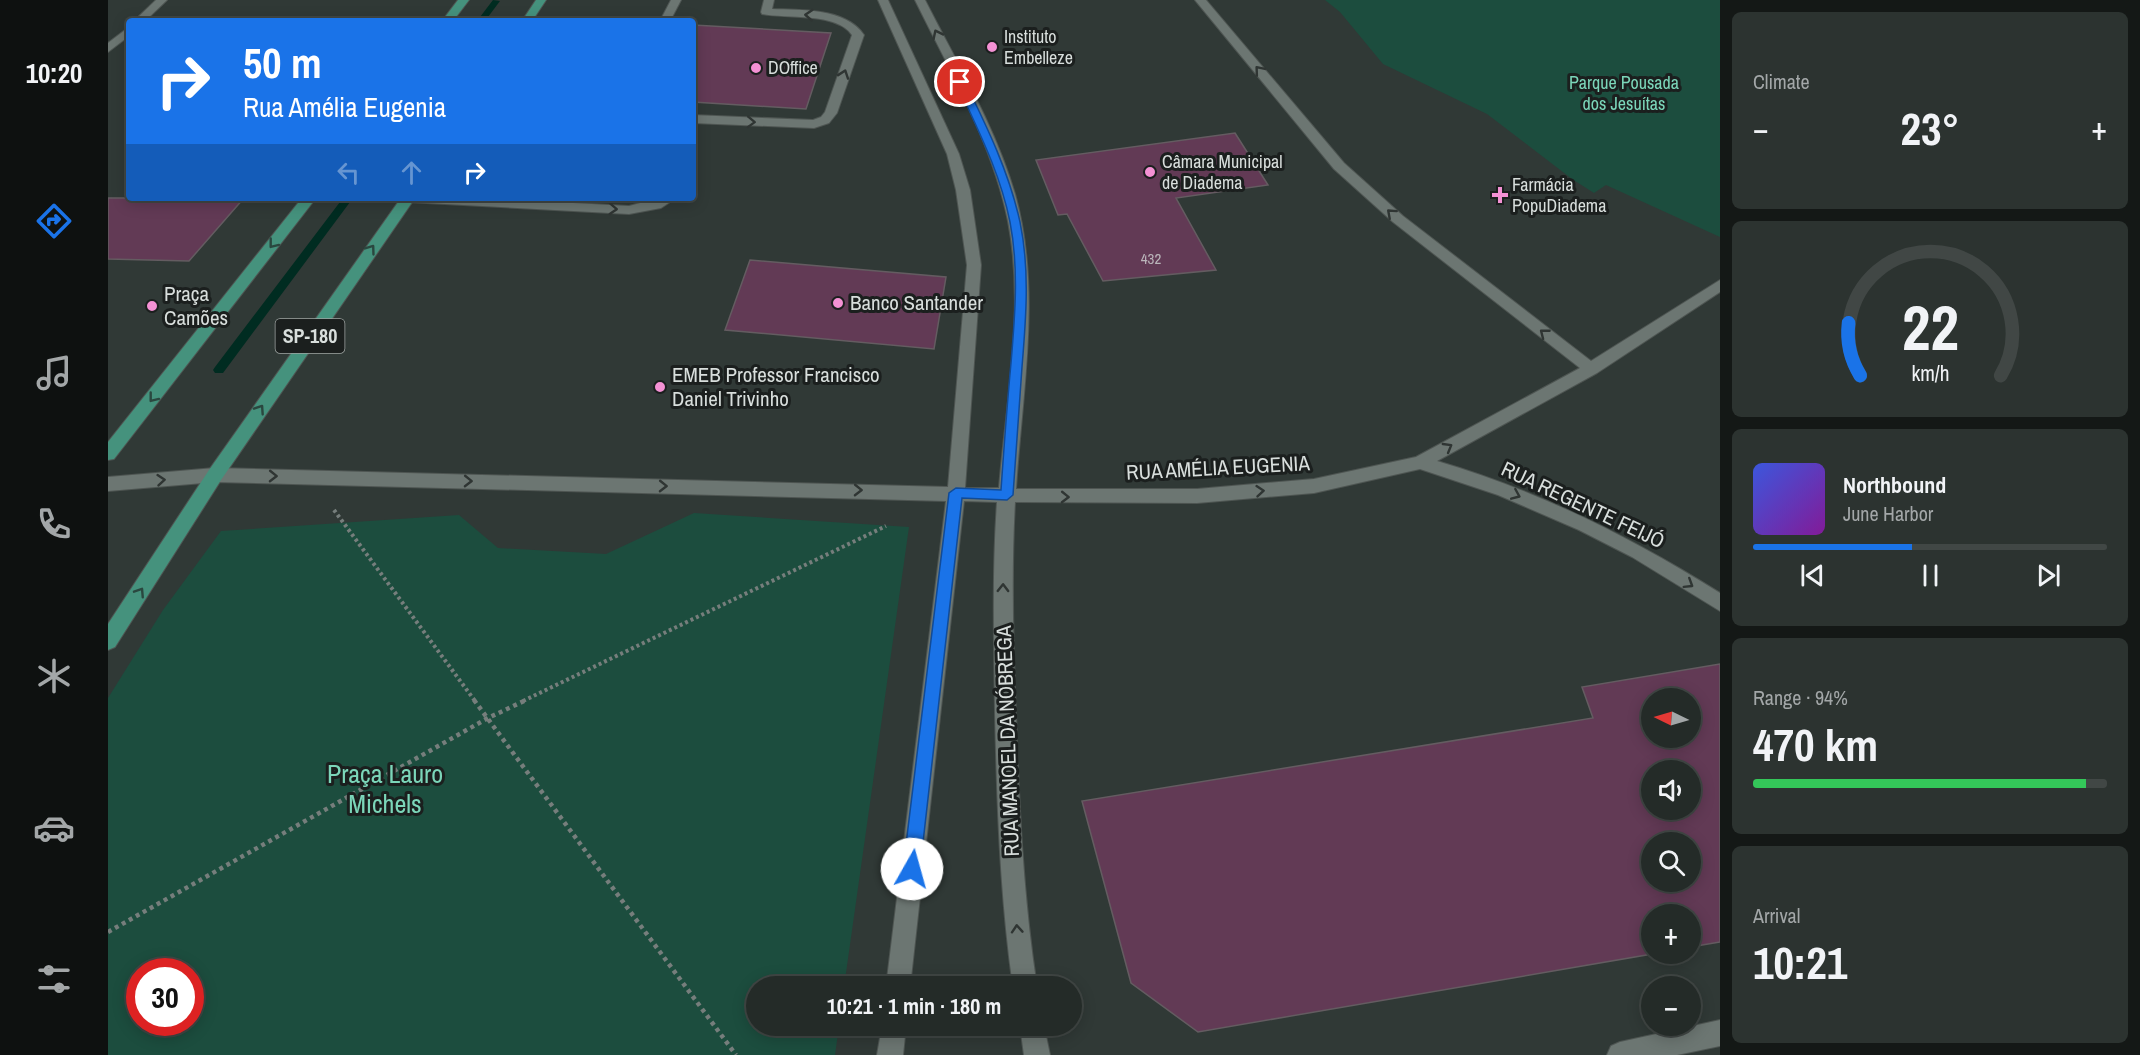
<!DOCTYPE html>
<html lang="en">
<head>
<meta charset="utf-8">
<style>
  body { margin:0; font-family:"Archivo Narrow",sans-serif; background:#2c3330; color:#f1f3f6; height:100vh; display:flex; flex-direction:column; font-size:22px; white-space:nowrap }
  * { box-sizing:border-box; margin:0 }
  p { font-size:20px; color:#a3a7a8 }
  .icon { flex:none; width:33px; height:33px; fill:none; stroke:currentColor; stroke-width:2; stroke-linecap:round; stroke-linejoin:round }
  .map { position:relative; flex:1; overflow:hidden }
  .panel { display:flex; flex-direction:column; gap:12px; padding:12px; background:#141816; width:420px }
  .panel>* { flex:none }
  .hud { position:absolute; left:18px; top:18px; width:570px; height:183px; border-radius:6px; box-shadow:0 3px 15px #0003,0 0 0 2px #414745; background:#1a73e8; color:#fff; overflow:hidden }
  .needle { width:39px; rotate:275deg }
  .controls { position:absolute; left:1533px; top:688px; display:grid; gap:12px }
  .controls a { display:grid; place-items:center; width:60px; height:60px; border-radius:50%; background:#242b28; box-shadow:0 3px 15px #0003,0 0 0 2px #414745; font-size:30px }
  .speed { position:absolute; left:18px; top:958px; display:flex; gap:12px; font-size:30px; font-weight:700; text-align:center }
  .speed>* { display:grid; place-content:center; width:78px; height:78px; border-radius:50%; background:#242b28; box-shadow:0 3px 15px #0003,0 0 0 2px #414745; line-height:1 }
  .speed .limit { border:9px solid #d22; background:#fff; color:#111 }
  .pin { position:absolute; display:grid; place-items:center; width:51px; height:51px; color:#fff; margin:-26px; border:3px solid #fff; border-radius:50%; box-shadow:0 2px 6px #0007 }
  .me { position:absolute; width:66px; margin:-33px; rotate:7deg; stroke-linejoin:round; filter:drop-shadow(0 0 4px #0008) }
  .turn { display:flex; align-items:center; gap:21px; height:126px; padding:0 18px; font-size:27px }
  .turn .icon { width:78px; height:78px; stroke-width:2.5 }
  .turn b { display:block; font-size:42px; line-height:51px }
  .lanes { display:flex; align-items:center; height:57px; padding:0 18px; background:#0003; justify-content:center; gap:30px; direction:ltr }
  .lanes .off { opacity:.35 }
  .big { font-size:45px; font-weight:700; line-height:1.1 }
  .panel .widget { flex:1; display:flex; flex-direction:column; justify-content:center; gap:9px; min-width:0; padding:0 21px; border-radius:9px; background:#2c3330 }
  .panel .dial { align-items:center; gap:0 }
  .dial svg { height:156px; overflow:visible; fill:none; stroke:#414745; stroke-width:7; stroke-linecap:round; text-anchor:middle }
  .dial text { fill:#f1f3f6; stroke:none }
  .song { display:flex; align-items:center; gap:18px }
  .cover { width:72px; height:72px; border-radius:9px; background:linear-gradient(135deg,hsl(230 70% 55%),hsl(290 70% 35%)) }
  .played { height:6px; border-radius:3px; background:linear-gradient(90deg,#1a73e8 45%,#414745 45%) }
  .keys { display:flex; justify-content:space-around; direction:ltr }
  .heat { display:flex; justify-content:space-between; align-items:center; font-size:33px; direction:ltr }
  .charge { height:9px; border-radius:4px; background:linear-gradient(90deg,#34c759 94%,#414745 0) }
  .trip { position:absolute; left:638px; top:976px; width:336px; height:60px; border-radius:30px; background:#242b28; box-shadow:0 3px 15px #0003,0 0 0 2px #414745; font-weight:700; line-height:60px; text-align:center }
  main { display:flex; flex:1; min-height:0 }
  .menu { display:flex; flex-direction:column; width:108px; justify-content:space-around; align-items:center; background:#0e1110; color:#a3a7a8 }
  .menu .icon { width:42px; height:42px }
  .menu .active { color:#1a73e8 }
  .menu b { font-size:27px; color:#f1f3f6 }
  .map>svg:first-child { display:block }
  .green { fill:#1c4d3e; fill-rule:evenodd }
  .lines { fill:none; stroke-linecap:round; stroke-linejoin:round }
  .stream { fill:#002c21; fill-rule:evenodd }
  .building { fill:#623a55; stroke:#645c61; stroke-width:1.5; fill-rule:evenodd }
  .minor-casing { stroke:#4e5552; stroke-width:2 }
  .major-casing { stroke:#4e5552; stroke-width:2 }
  .path-far1 { stroke:#767e7c; stroke-width:4; stroke-dasharray:3 3; stroke-linecap:butt }
  .path { stroke:#767e7c; stroke-width:4.5; stroke-dasharray:4 4; stroke-linecap:butt }
  .minor { fill:#6c7672; fill-rule:evenodd }
  .major { fill:#45927d; fill-rule:evenodd }
  .oneway { stroke:#2f3533 }
  .oneway2 { stroke:#2a473f }
  .route { fill:#1a73e8; stroke:#114b97; stroke-width:1.5 }
  .poi-dot { fill:#f491d4; stroke:#1b1f1e; stroke-width:2 }
  .labels { text-anchor:middle; stroke-width:6; stroke-linejoin:round; paint-order:stroke }
  .far-number-label { font-size:15px; fill:#bab5ba }
  .far-poi-label { font-size:18px; fill:#d8dedc; stroke:#1b1f1e; text-anchor:start }
  .far-park-label { font-size:18px; fill:#7bd6b9; stroke:#1b1f1e }
  .shield { fill:#1b1f1e; stroke:#9fa5a3; stroke-width:1.5 }
  .shield-label { font-size:20px; font-weight:bold; fill:#d8dedc }
  .poi-label { font-size:21px; fill:#d8dedc; stroke:#1b1f1e; text-anchor:start }
  .street-label { font-size:21px; fill:#d8dedc; stroke:#1b1f1e }
  .near-park-label { font-size:26px; fill:#7bd6b9; stroke:#1b1f1e }
</style>
</head>
<body>
<main>
<nav class="menu">
<b>10:20</b>
<svg class="icon active" aria-label="directions" viewBox="0 0 24 24"><path d="M12 3l9 9-9 9-9-9zM9 14v-3h6M13 9l2 2-2 2"/></svg>
<svg class="icon" aria-label="music" viewBox="0 0 24 24"><path d="M9 18V5l10-2v13"/><circle cx="6" cy="18" r="3"/><circle cx="16" cy="16" r="3"/></svg>
<svg class="icon" aria-label="phone" viewBox="0 0 24 24"><path d="M5 4h4l2 5-3 2q2 4 5 5l2-3 5 2v4C11 20 4 13 5 4z"/></svg>
<svg class="icon" aria-label="climate" viewBox="0 0 24 24"><path d="M12 3v18M4 7l16 10M4 17L20 7"/></svg>
<svg class="icon" aria-label="car" viewBox="0 0 24 24"><path d="M5 17H2v-5l4-1 3-4h7l3 4 3 1v5h-3M9 17h6M6 11h13"/><circle cx="7" cy="17" r="2"/><circle cx="17" cy="17" r="2"/></svg>
<svg class="icon" aria-label="filters" viewBox="0 0 24 24"><path d="M4 7h16M4 17h16"/><circle cx="9" cy="7" r="2"/><circle cx="15" cy="17" r="2"/></svg>
</nav>
<div class="map">
<svg width="1612" height="1055" viewBox="0 0 1612 1055">
  <rect width="100%" height="100%" fill="#303936"/>
  <!-- green -->
  <path class="green" d="M1217,0H1612V237L1498,185L1486,193L1464,179L1379,114L1275,64L1232,12Z
    M586,513L801,527L736,987H648V1026H731L727,1055H0V698L55,610L113,531L351,515L390,548L498,554ZM32,972H82V1023H32Z"/>
  <g class="lines">
    <!-- stream -->
    <path class="stream" d="M385,0L392,1L377,21H369Z
      M235,198H245L115,373H107L105,370L107,367Z"/>
  </g>
  <!-- building -->
  <path class="building" d="M585,25L723,33L698,109L585,102Z
    M1127,133L1160,185L1068,198L1108,270L995,281L959,214L950,215L928,160Z
    M0,198H136L81,261L0,259Z
    M642,260L838,277L826,349L617,330Z
    M1612,664V942L1582,947V915H1544V954L1090,1032L1023,983L974,801L1485,718L1474,687ZM1544,699H1582V738H1544ZM1544,771H1582V810H1544ZM1544,843H1582V882H1544Z"/>
  <g class="lines">
    <!-- minor casing -->
    <g class="minor-casing">
      <path id="minor" d="M48,0H59L37,21H26Z
        M563,0H573L562,21H552Z
        M656,0H666L664,9C693,10 738,8 756,35L729,113L721,123L706,128L585,123V115L705,120L713,117L717,112L744,35C729,12 678,19 654,14L653,12Z
        M770,0H780L851,154L862,190L873,265L857,488H891C898,401 917,309 900,221C884,142 842,71 807,0H817C849,63 887,126 907,194C934,290 914,392 908,489H1089L1206,479L1308,457L1472,368L1285,222L1226,169L1087,0H1098L1236,163L1295,216L1483,361L1612,280V292L1489,373L1329,461C1431,491 1523,537 1612,593V611L1524,557L1471,530L1390,495L1312,469L1206,493L1089,503L907,502C903,573 905,643 908,713C911,805 915,896 929,987H905C892,896 889,804 887,713C886,643 884,572 889,502L856,501L802,987H778L838,501L107,482L0,491V477L107,468L840,487L859,265L848,190L839,154Z
        M21,27V36L0,52V43Z
        M292,198H374L521,206L551,198H568L553,208L521,214L299,202Z
        M1612,1020V1046L1569,1055H1499L1503,1046L1512,1042Z
        M774,1026H798L795,1055H769Z
        M912,1026H936L942,1055H916Z"/>
    </g>
    <!-- major casing -->
    <g class="major-casing">
      <path id="major" d="M350,0H361L345,21H334Z
        M428,0H438L424,21H414Z
        M194,198H208L6,459L0,460V442Z
        M293,198H307L113,480L7,647L0,650V624L101,470Z"/>
    </g>
    <!-- path-far1 -->
    <path class="path-far1" d="M226,510L367,701
      M415,701L778,526"/>
    <!-- path -->
    <path class="path" d="M366,700L628,1055
      M0,932L380,718L418,700"/>
    <!-- minor -->
    <use href="#minor" class="minor"/>
    <!-- major -->
    <use href="#major" class="major"/>
  </g>
  <!-- one-way arrows -->
  <defs><path id="oneway-chevron" d="M-2-3.5L2.5 0L-2 3.5" fill="none" stroke-width="1.6" stroke-linecap="round" stroke-linejoin="round" transform="scale(1.5)"/></defs>
  <g class="oneway">
    <use href="#oneway-chevron" transform="translate(701 15) rotate(-176)"/>
    <use href="#oneway-chevron" transform="translate(829 34) rotate(-116)"/>
    <use href="#oneway-chevron" transform="translate(1151 70) rotate(-130)"/>
    <use href="#oneway-chevron" transform="translate(736 74) rotate(-71)"/>
    <use href="#oneway-chevron" transform="translate(643 122) rotate(2)"/>
    <use href="#oneway-chevron" transform="translate(505 209) rotate(3)"/>
    <use href="#oneway-chevron" transform="translate(1283 213) rotate(-138)"/>
    <use href="#oneway-chevron" transform="translate(1436 333) rotate(-142)"/>
    <use href="#oneway-chevron" transform="translate(1340 447) rotate(-30)"/>
    <use href="#oneway-chevron" transform="translate(165 476) rotate(1)"/>
    <use href="#oneway-chevron" transform="translate(53 480) rotate(-5)"/>
    <use href="#oneway-chevron" transform="translate(360 481) rotate(1)"/>
    <use href="#oneway-chevron" transform="translate(555 486) rotate(1)"/>
    <use href="#oneway-chevron" transform="translate(750 490) rotate(1)"/>
    <use href="#oneway-chevron" transform="translate(1152 491) rotate(-5)"/>
    <use href="#oneway-chevron" transform="translate(1408 495) rotate(23)"/>
    <use href="#oneway-chevron" transform="translate(957 497) rotate(1)"/>
    <use href="#oneway-chevron" transform="translate(1581 584) rotate(32)"/>
    <use href="#oneway-chevron" transform="translate(895 588) rotate(-89)"/>
    <use href="#oneway-chevron" transform="translate(909 929) rotate(-94)"/>
  </g>
  <g class="oneway2">
    <use href="#oneway-chevron" transform="translate(165 244) rotate(128)"/>
    <use href="#oneway-chevron" transform="translate(263 249) rotate(-54)"/>
    <use href="#oneway-chevron" transform="translate(45 398) rotate(128)"/>
    <use href="#oneway-chevron" transform="translate(152 409) rotate(-56)"/>
    <use href="#oneway-chevron" transform="translate(32 592) rotate(-57)"/>
  </g>
  <!-- route -->
  <path class="route" d="M849,80L857,82C879,127 901,172 912,222C922,270 918,319 914,367C911,410 908,452 905,495L899,500L854,498L812,869L810,876L804,878L798,876L795,869L841,493L848,488L893,490C896,447 899,405 903,363C907,316 911,268 902,222C892,172 869,128 848,82Z"/>
  <!-- markers -->
  <g class="poi-dot">
    <circle cx="884" cy="47" r="6"/>
    <circle cx="648" cy="68" r="6"/>
    <circle cx="1042" cy="172" r="6"/>
    <path d="M1389 186h6v6h6v6h-6v6h-6v-6h-6v-6h6z"/>
    <circle cx="730" cy="303" r="6"/>
    <circle cx="44" cy="306" r="6"/>
    <circle cx="552" cy="387" r="6"/>
  </g>
  <g class="labels">
    <!-- far-number labels -->
    <g class="far-number-label">
      <text x="1043" y="264">432</text>
    </g>
    <!-- far-poi labels -->
    <g class="far-poi-label">
      <text x="896" y="43">Instituto<tspan x="896" dy="21">Embelleze</tspan></text>
      <text x="660" y="74">DOffice</text>
      <text x="1054" y="168">Câmara Municipal<tspan x="1054" dy="21">de Diadema</tspan></text>
      <text x="1404" y="191">Farmácia<tspan x="1404" dy="21">PopuDiadema</tspan></text>
    </g>
    <!-- far-park labels -->
    <g class="far-park-label">
      <text x="1516" y="89">Parque Pousada<tspan x="1516" dy="21">dos Jesuítas</tspan></text>
    </g>
    <!-- shield labels -->
    <rect class="shield" x="167.5" y="319" width="69" height="34" rx="4.5"/>
    <g class="shield-label">
      <text x="202" y="343">SP-180</text>
    </g>
    <!-- poi labels -->
    <g class="poi-label">
      <text x="56" y="301">Praça<tspan x="56" dy="24">Camões</tspan></text>
      <text x="742" y="310">Banco Santander</text>
      <text x="564" y="382">EMEB Professor Francisco<tspan x="564" dy="24">Daniel Trivinho</tspan></text>
    </g>
    <!-- street labels -->
    <g class="street-label">
      <text transform="translate(1110 468) rotate(-3)" y="7">RUA AMÉLIA EUGENIA</text>
      <text transform="translate(1475 505) rotate(25)" y="7">RUA REGENTE FEIJÓ</text>
      <text transform="translate(900 741) rotate(-92)" y="7">RUA MANOEL DA NÓBREGA</text>
    </g>
    <!-- near-park labels -->
    <g class="near-park-label">
      <text x="277" y="783">Praça Lauro<tspan x="277" dy="30">Michels</tspan></text>
    </g>
  </g>
</svg>
<div class="controls">
<a><svg class="needle" viewBox="-14 -14 28 28"><path d="M0-13l5 13h-10z" fill="#e53935"/><path d="M0 13l5-13h-10z" fill="#a3a7a8"/></svg></a>
<a><svg class="icon" aria-label="sound" viewBox="0 0 24 24"><path d="M4 9h4l5-4v14l-5-4H4zM17 9q2 3 0 6"/></svg></a>
<a><svg class="icon" aria-label="search" viewBox="0 0 24 24"><circle cx="10" cy="10" r="6"/><path d="M15 15l6 6"/></svg></a>
<a>+</a>
<a>−</a>
</div>
<div class="speed"><div class="limit">30</div></div>
<div class="pin" style="left:852px;top:82px;background:#d93025"><svg class="icon" aria-label="arrive" viewBox="0 0 24 24"><path d="M6 21V4h12l-3 4 3 4H6"/></svg></div>
<svg class="me" style="left:804px;top:869px" viewBox="-20 -20 40 40"><circle r="19" fill="#fff"/><path d="M0-13L10 11 0 6-10 11z" fill="#1a73e8"/></svg>
<div class="trip">10:21 · 1 min · 180 m</div>
<div class="hud">
<div class="turn"><svg class="icon" aria-label="right" viewBox="0 0 24 24"><path d="M7 20v-9h11M14 6l5 5-5 5"/></svg><div><b>50 m</b>Rua Amélia Eugenia</div></div>
<div class="lanes"><svg class="icon off" aria-label="left" viewBox="0 0 24 24"><path d="M17 20v-9H6M10 6l-5 5 5 5"/></svg><svg class="icon off" aria-label="ahead" viewBox="0 0 24 24"><path d="M12 20V5M6 11l6-6 6 6"/></svg><svg class="icon" aria-label="right" viewBox="0 0 24 24"><path d="M7 20v-9h11M14 6l5 5-5 5"/></svg></div>
</div>
</div>
<section class="panel">
<div class="widget"><p>Climate</p>
<div class="heat"><a>−</a><b class="big">23°</b><a>+</a></div>
</div>
<div class="widget dial"><svg viewBox="0 0 100 80">
<path d="M14 69A42 42 0 1 1 86 69"/>
<path d="M14 69A42 42 0 0 1 8 42" stroke="#1a73e8"/>
<text x="50" y="56" font-size="32" font-weight="700">22</text>
<text x="50" y="72" font-size="11">km/h</text>
</svg></div>
<div class="widget">
<div class="song"><i class="cover"></i><div><b>Northbound</b><p>June Harbor</p></div></div>
<div class="played"></div>
<div class="keys"><svg class="icon" aria-label="previous" viewBox="0 0 24 24"><path d="M18 5L8 12l10 7zM5 5v14"/></svg><svg class="icon" aria-label="pause" viewBox="0 0 24 24"><path d="M8 5v14M16 5v14"/></svg><svg class="icon" aria-label="next" viewBox="0 0 24 24"><path d="M6 5l10 7-10 7zM19 5v14"/></svg></div>
</div>
<div class="widget"><p>Range · 94%</p><b class="big">470 km</b><div class="charge"></div></div>
<div class="widget"><p>Arrival</p><b class="big">10:21</b></div>
</section>
</main>
</body>
</html>
